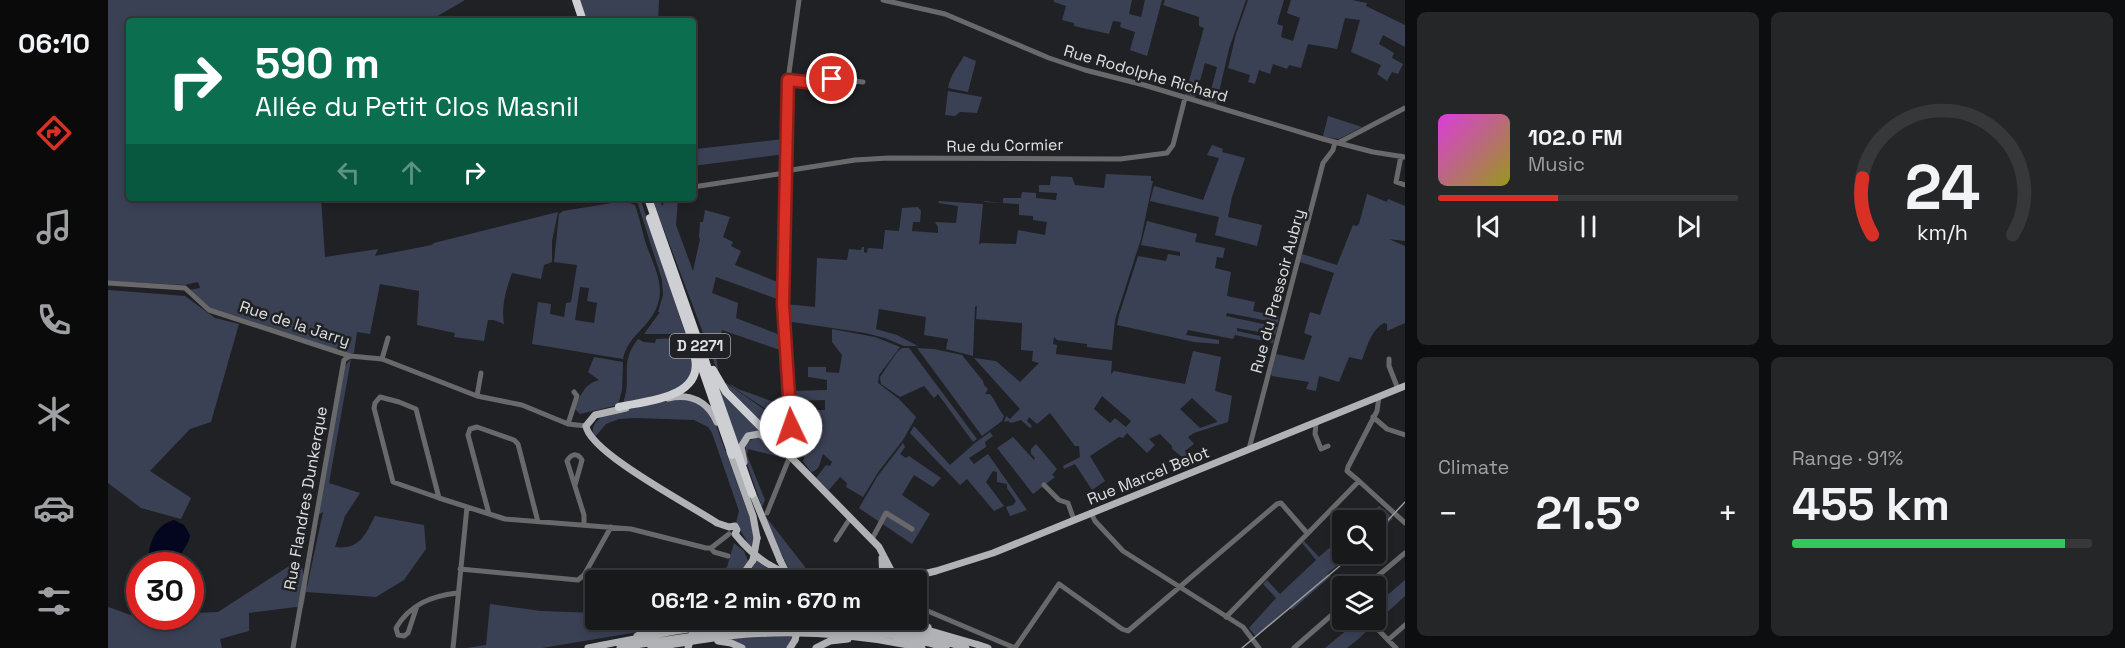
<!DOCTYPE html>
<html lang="en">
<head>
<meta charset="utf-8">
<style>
  body { margin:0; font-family:"Space Grotesk",sans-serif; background:#252628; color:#f1f3f6; height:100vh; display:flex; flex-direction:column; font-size:22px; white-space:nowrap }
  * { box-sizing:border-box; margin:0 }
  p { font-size:20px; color:#9fa0a3 }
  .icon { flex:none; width:33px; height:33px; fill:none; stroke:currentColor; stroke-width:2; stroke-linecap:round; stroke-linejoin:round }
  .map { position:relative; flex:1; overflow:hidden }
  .details { display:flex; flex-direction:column; gap:12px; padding:12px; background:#0d0e0f; width:720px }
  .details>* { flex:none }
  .guide { position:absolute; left:18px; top:18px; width:570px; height:183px; border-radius:6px; box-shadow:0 3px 9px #0003,0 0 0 2px #36383a; background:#0b6e4f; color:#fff; overflow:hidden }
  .controls { position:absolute; left:1224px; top:510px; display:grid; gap:12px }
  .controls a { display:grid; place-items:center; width:54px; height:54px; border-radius:6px; background:#18191b; box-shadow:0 3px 9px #0003,0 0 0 2px #36383a; font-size:30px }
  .speed { position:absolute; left:18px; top:552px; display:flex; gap:12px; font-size:30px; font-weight:700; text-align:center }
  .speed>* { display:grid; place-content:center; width:78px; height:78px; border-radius:50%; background:#18191b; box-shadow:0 3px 9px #0003,0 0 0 2px #36383a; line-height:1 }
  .speed .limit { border:9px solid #d22; background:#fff; color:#111 }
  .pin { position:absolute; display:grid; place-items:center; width:51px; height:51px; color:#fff; margin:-26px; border:3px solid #fff; border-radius:50%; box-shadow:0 2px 6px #0007 }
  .me { position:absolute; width:66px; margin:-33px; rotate:357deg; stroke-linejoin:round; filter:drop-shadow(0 0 4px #0008) }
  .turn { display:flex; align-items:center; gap:21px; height:126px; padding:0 30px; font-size:27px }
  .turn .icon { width:78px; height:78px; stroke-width:2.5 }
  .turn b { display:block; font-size:42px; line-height:51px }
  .lanes { display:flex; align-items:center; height:57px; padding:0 30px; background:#0003; justify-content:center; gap:30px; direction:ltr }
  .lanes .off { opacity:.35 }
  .big { font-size:45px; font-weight:800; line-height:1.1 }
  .details .card { flex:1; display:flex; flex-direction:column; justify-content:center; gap:9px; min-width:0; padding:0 21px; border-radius:9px; background:#252628 }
  .details .dial { align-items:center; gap:0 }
  .dial svg { height:156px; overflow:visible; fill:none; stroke:#36383a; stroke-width:7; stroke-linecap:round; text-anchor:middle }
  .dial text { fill:#f1f3f6; stroke:none }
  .song { display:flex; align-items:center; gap:18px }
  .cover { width:72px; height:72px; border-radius:9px; background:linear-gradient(135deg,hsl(300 70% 55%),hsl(60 70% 35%)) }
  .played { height:6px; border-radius:3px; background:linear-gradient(90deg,#d93025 40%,#36383a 40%) }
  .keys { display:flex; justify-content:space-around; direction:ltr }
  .heat { display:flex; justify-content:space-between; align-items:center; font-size:33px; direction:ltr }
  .charge { height:9px; border-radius:4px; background:linear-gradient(90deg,#34c759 91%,#36383a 0) }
  .details .tiles { flex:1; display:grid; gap:12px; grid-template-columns:repeat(2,1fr) }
  .trip { position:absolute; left:477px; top:570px; width:342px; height:60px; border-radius:6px; background:#18191b; box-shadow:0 3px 9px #0003,0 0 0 2px #36383a; font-weight:800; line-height:60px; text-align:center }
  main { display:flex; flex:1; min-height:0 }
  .tab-bar { display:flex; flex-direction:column; width:108px; justify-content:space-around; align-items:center; background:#0a0a0b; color:#9fa0a3 }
  .tab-bar .icon { width:42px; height:42px }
  .tab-bar .selected { color:#d93025 }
  .tab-bar b { font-size:27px; color:#f1f3f6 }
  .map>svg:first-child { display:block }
  .green { fill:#3b4155; fill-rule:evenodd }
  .water { fill:#03061e }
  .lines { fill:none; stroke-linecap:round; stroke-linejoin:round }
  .minor { stroke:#69696b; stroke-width:5 }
  .major { stroke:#b1b2b5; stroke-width:7 }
  .highway { stroke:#cecfd3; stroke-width:8 }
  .tram { stroke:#999a9b; stroke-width:1.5 }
  .major-bridge { stroke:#b1b2b5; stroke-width:7 }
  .route-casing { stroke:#8d1f18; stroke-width:15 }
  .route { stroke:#d93025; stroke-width:10 }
  .labels { text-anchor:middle; stroke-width:5; stroke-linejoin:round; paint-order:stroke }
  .shield { fill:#202124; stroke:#a6a7a8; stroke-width:1.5 }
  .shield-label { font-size:15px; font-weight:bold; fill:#dfe0e1 }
  .street-label { font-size:16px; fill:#dfe0e1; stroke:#202124 }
</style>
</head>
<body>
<main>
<nav class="tab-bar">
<b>06:10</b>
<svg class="icon selected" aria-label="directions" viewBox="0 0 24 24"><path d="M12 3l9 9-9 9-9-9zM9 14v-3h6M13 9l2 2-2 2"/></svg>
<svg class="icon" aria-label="music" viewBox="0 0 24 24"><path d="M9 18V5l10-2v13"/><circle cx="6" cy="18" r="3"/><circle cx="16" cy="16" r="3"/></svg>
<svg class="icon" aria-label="phone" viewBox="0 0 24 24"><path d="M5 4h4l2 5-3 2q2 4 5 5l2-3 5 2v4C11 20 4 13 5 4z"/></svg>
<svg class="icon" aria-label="climate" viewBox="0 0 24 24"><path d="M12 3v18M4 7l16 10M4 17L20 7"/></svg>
<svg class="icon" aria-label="car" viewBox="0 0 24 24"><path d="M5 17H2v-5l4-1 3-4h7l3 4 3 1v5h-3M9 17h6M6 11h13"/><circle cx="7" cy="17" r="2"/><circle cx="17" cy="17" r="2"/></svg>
<svg class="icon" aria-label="filters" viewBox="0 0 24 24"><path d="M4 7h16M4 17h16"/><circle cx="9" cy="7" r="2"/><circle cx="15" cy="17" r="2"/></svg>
</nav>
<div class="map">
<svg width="1297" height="648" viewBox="0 0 1297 648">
  <rect width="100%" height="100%" fill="#202124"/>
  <!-- green -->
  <path class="green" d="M0,0H357L321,21H21V198H213L217,257L270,249L267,256L324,245L326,243L450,212L444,241V262L436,265L433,279L404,273C398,289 393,308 396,324L386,320H380L376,341L346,337L347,333L309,325L311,291L272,284L262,334L249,332L246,353L241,354L102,309L82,290L92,288L90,282L76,285L0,281Z
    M472,0H551L550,21H479Z
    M946,0H1024L1021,14L1033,17L1037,0H1054L1039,56L1022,50L1027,32L1012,27L1013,22L1005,21L1001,34L966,26V23L954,20L958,6L946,2Z
    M1057,0H1138L1121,49L1108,105L1100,102L1109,67L1097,63L1087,98L1077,95L1096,28L1091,26V17L1055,5Z
    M1140,0H1176L1169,24L1175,26L1173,37L1185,41L1192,18L1179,13L1183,0H1244L1259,3L1258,6L1297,25V47L1275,35L1271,44L1286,53L1284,58L1295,64L1290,74L1284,72L1279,81L1269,74L1273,65L1243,52L1252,20L1237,18L1229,49L1200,44L1193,68L1181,65L1179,69L1165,64L1162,74L1151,70L1147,84L1140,82L1142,75L1120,68L1128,34Z
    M856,56L868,61L860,92L840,88C842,75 850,67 856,56Z
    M840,91L874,97L869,113L852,112L847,116L837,115Z
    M1220,116L1254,127L1231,139L1216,137L1215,136Z
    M585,136H587L588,149L676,139V154L585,166Z
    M1104,145L1115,149L1114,152L1137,158L1124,197L1120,217L1154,225L1149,246L1107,235L1111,217L1042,201L1046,186L1095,200L1111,158L1099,155Z
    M998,174L1043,176V181H1045L1033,239L1007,320L1004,350L979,347V344L949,340L946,337L945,344L949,345L948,354L1004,361L1003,374L1006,371L1077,384L1085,351L1113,357L1107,391L1124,396L1120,422L1086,433L1080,437L1086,444L1077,451L1086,463L1083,464L1064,449V446L1052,434L1041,439L1047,445L1039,453L1019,433L1015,438L1011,437L982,456L997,481L984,490L967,464L956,469L955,466L972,457L971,446H967L942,413L929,424L921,417L919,421L924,426L922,428L913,420L903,423L900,421L896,422L898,416L902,419L912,409L866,358L888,361L912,382L931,363L924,361L925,351L913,350L914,323L868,319L869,306L867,307L865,356L838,349L840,339L816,335L818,317L771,309L768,329L789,335L810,346H796L777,338L757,333L678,321L677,304L707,307L709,258L739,260L741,249L753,250L754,247H756V252L759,253L760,248L775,249L777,230L791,231L794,208L810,207L813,211L812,222H805L804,231L830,233V227L827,222L848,223L850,206L830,203L831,201L875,204L871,245L873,243L908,244L910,230L937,235L939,222L925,220V216L911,215V204L877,202L876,201L895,203V198H913L914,192L928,193V198L948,200L949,193L931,192V185H942L943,176L964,177L967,185L996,188ZM994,396L1023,421L1018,427L1007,418L1002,423L986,409ZM1084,398L1109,421V422L1092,428L1072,409Z
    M1259,194L1279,202L1280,199L1297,206V241L1281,239L1297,246V323L1279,331V324L1276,323C1263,330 1259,347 1254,360L1241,357L1231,382L1211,376L1208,391L1198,389L1201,382L1164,376L1163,374L1168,354L1196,360L1204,336L1196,333L1202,312L1212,315L1226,273L1192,262L1194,254L1229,265L1245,225L1249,226L1251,224Z
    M528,198H532L580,342L585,360L584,375L568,391L518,404L515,403C525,375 510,365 530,339L536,342L547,343L548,339L570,338V334H536L552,312H550L555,295L554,280Z
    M544,198H551L554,206L559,198H570L568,225L585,271L592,239L591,237L592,222H595L597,210L622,217L615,237L625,242L623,246L633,251L627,265L672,283V300L608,277L604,293L630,303L628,318L672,335V350L614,330L608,357L611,375Z
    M516,201L527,205C531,217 534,229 537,241C544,263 559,285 548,309C539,329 520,336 515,359L424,344L430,302L443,304L442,314L456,317L458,303L463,302L469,265L446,262L451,214L455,211ZM472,287L481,288L479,301L489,303L486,323L467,320Z
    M1039,221L1089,234L1087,242L1117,248L1115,258L1109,257L1107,268L1123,272L1119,296L1147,302L1145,311L1171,316L1170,323L1119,313L1118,316L1169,327L1167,335L1129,328V331L1166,339L1165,343L1127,335L1125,339L1080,330L1078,335L1111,340V344L1086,342L1009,325L1011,315L1030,256L1058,261L1060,254L1072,256V252L1033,245Z
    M0,290L77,296L107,318L131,324L103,422L82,429L42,471L83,498L73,519L33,508L0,483Z
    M724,329L767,337L792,347L771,375L770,383L791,399L808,417L795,440L771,471L755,497L738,487L739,483L732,477L721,490L708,478L718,465L722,466L724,462L715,454C712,460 713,470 703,472L695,461L703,440L699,437L701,426L709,428L707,410H717V400L683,401L682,391L719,390V380L700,377V367H718V372L731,373L734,355L724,342Z
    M794,348H801L869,439L865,442L830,394L826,398L816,386L792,397L773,384L772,377L789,352Z
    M809,348L826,349L854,355L875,381L876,385L880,389L877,394H882C888,401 890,409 896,416L894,421L874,436Z
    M486,357L515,362L514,390L510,405L472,414L467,409C473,395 475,385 491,380L480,372Z
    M243,359L221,483L252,493L237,516L227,547C252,550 257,535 267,516L316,525L318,549L296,580L268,597L198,592L195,608L188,607L141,613V631L112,639L114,648H0V607C24,615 49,628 74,618C79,616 82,616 86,613L110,612L181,566L194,568L199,587L215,512L210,515L237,366Z
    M607,378L659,435L651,433L631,446Z
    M618,383L679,425L678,432L671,439L667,438L618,386Z
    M621,383L630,389L680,407L678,416L673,419L626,388Z
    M570,398L592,403L605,417L643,521L646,541L644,550L628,523L631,511L604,433L600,427L586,420L527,418L511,419L498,424L487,437L485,435C483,425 489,420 497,415Z
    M806,426L842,465L867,443L882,432L885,436L877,442L878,447L861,458L866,464L880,454L919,510L902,516L898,507L905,505L908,501L899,488V484L889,482V472L885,471L878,482L896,506L886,511L859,479L852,485L802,433Z
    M651,437L660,441L677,458L640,449L639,455L657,500L654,507L638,461C636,449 637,440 651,437Z
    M905,437L926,460L927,458L923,454V449L928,444L949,469L944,475L947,477L925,494L889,448Z
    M795,443L797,447L792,454L798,458L801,456L833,478L825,487L806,475L794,495L822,514L804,544L751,508L769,477Z
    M1271,506L1282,515L1280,518L1282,516L1285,518L1268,537V520H1254Z
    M658,517L697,567L696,572L705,579L683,573L664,535Z
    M1234,537V554H1243L1219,574L1223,576L1184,610L1181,607L1148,637L1141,628L1168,598L1155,584L1159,580L1172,594L1208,560L1194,543L1196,541L1211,557Z
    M626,543L636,551L640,561L637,568L626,580H597L619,567Z
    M649,561C656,567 672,574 677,580H635Z
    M1297,580V596L1248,641L1239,648H1217L1251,620H1268V605Z
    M382,604L433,611L487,613L488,620H557L536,631L434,648H358L378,645Z
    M685,635L679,648H636L621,639Z"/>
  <!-- water -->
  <path class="water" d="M66,520L76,525L82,535C81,547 70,552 71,565H41C39,547 46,525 66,520Z"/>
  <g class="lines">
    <!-- minor -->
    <path class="minor" d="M775,0L837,14L941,58L977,70L1036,85L1215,139L1265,152L1297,157
      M680,80L715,84L724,79L755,82
      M1230,143L1297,108
      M1293,156L1288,182L1297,185
      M677,171L747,160L780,158L1012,159L1059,153L1065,145L1077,98
      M585,187L677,173
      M0,283L77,288L101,310L242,356L274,359L369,396L414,405L460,424L478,426
      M274,359L280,338
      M1281,359V366L1290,389
      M369,396L373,373
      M272,397L291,402L308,409L331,498L285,482L266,408L267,403Z
      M1265,417L1279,429L1297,435
      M1208,423L1207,434L1213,449L1220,446
      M460,424L469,396L466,392
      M675,449L681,442L683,436L675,305L679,106L680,80L691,0
      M1141,449L1215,163L1225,150L1227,142
      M1251,481L1297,523
      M467,485L474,460C469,452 463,454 459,461L476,515V525
      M936,485L951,500L960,503L966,520
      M331,498L397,519L523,529L598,548H603L621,534
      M659,513L682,456
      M983,513L987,521L1015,551L1135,627L1151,648
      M381,514L360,435L362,429L369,427L406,440L410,444L430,522
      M764,539L778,513L804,529
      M728,540L743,517
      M603,548L606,552L620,556
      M352,569L470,580L476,575L503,527
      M1258,586L1297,553
      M808,587L813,582L814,575
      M309,606L300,633L296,636L290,635L288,628C302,604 324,596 349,593
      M808,606L907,648
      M1118,617L1251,481L1239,471L1240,467L1269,411L1271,397
      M1263,622L1280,640
      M185,648L235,365L236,360L242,356
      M345,648L359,507
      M907,648L951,584L1014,629L1020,631L1169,504L1173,503L1199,533
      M1186,648L1234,606
      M1288,648L1280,640L1297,625"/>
    <!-- major -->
    <path class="major" d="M560,398C583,393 600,402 609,422
      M478,426C482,453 584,506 609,523L621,527L627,526L629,530L627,534C648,560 667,571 699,580
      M478,426L487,415L518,408
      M622,452L645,516L649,538
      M636,462L633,447L640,436L651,434L671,445L771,547L783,570L785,580
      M643,490L672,560
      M774,558L775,580
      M631,580L645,560
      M790,580L828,571L885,553L1297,386
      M750,620L770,622
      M766,620L816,629L871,645
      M807,620L820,627
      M529,636L562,620
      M610,641L623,643L634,648
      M868,644L880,648
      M480,648C531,638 590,625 642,622C714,617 789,626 858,648
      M512,648C619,628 732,614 838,648
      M543,648C568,644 595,639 620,636C685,629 751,634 814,648
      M682,648L687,640
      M708,648L722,641L740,639"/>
    <!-- highway -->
    <path class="highway" d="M468,0L475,21
      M540,198L644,494
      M542,218L624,455
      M605,370L618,392L671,445
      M511,407C538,401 595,398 587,358"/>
    <!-- tram -->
    <path class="tram" d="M1268,533L1297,502
      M1134,648L1246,554"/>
    <!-- major-bridge -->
    <path class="major-bridge" d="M645,560L649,538
      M672,560L681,578
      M687,640L692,620
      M580,648L587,625"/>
  </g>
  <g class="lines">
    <!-- route casing -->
    <g class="route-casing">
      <path id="route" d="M683,427L675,304L680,80L716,84L724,79"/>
    </g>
    <!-- route -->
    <use href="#route" class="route"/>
  </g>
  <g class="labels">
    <!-- shield labels -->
    <rect class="shield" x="562" y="334" width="60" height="24" rx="4.5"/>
    <g class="shield-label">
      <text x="592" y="351">D 2271</text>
    </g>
    <!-- street labels -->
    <g class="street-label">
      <text transform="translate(1038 73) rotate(16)" y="6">Rue Rodolphe Richard</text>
      <text transform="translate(897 145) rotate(-1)" y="6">Rue du Cormier</text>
      <text transform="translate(1169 291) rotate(-75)" y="6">Rue du Pressoir Aubry</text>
      <text transform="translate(187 323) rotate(18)" y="6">Rue de la Jarry</text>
      <text transform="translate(1040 475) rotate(-22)" y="6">Rue Marcel Belot</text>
      <text transform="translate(197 498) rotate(-80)" y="6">Rue Flandres Dunkerque</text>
    </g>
  </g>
</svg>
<div class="controls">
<a><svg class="icon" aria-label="search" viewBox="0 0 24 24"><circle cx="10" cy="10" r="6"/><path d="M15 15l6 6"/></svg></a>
<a><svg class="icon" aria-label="layers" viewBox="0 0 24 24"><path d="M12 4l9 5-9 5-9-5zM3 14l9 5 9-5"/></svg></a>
</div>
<div class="speed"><div class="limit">30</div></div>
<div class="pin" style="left:724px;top:79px;background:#d93025"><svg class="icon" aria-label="arrive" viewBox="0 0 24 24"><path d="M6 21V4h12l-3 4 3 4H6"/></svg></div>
<svg class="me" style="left:683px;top:427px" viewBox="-20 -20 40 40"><circle r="19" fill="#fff"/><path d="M0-13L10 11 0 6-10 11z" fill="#d93025"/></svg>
<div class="trip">06:12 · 2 min · 670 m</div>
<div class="guide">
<div class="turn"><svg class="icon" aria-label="right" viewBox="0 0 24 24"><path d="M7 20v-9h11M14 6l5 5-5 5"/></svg><div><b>590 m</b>Allée du Petit Clos Masnil</div></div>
<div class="lanes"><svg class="icon off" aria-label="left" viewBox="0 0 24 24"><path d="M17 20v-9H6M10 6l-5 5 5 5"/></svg><svg class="icon off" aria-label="ahead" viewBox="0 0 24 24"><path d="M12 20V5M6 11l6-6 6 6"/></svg><svg class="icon" aria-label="right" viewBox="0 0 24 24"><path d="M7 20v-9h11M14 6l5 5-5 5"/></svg></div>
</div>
</div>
<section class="details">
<div class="tiles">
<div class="card">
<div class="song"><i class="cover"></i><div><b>102.0 FM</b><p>Music</p></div></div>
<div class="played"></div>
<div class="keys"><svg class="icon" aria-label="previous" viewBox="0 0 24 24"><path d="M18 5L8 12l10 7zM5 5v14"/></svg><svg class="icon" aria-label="pause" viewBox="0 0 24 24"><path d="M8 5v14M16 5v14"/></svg><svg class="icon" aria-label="next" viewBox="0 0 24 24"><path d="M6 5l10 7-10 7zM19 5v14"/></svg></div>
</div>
<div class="card dial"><svg viewBox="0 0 100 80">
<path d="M14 69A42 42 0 1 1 86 69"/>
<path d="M14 69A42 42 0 0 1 9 40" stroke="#d93025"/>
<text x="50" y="56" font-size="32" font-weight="700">24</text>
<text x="50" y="72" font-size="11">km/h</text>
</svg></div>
<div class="card"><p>Climate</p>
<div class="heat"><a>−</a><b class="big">21.5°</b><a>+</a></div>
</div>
<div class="card"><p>Range · 91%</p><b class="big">455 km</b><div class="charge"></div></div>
</div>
</section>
</main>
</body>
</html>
